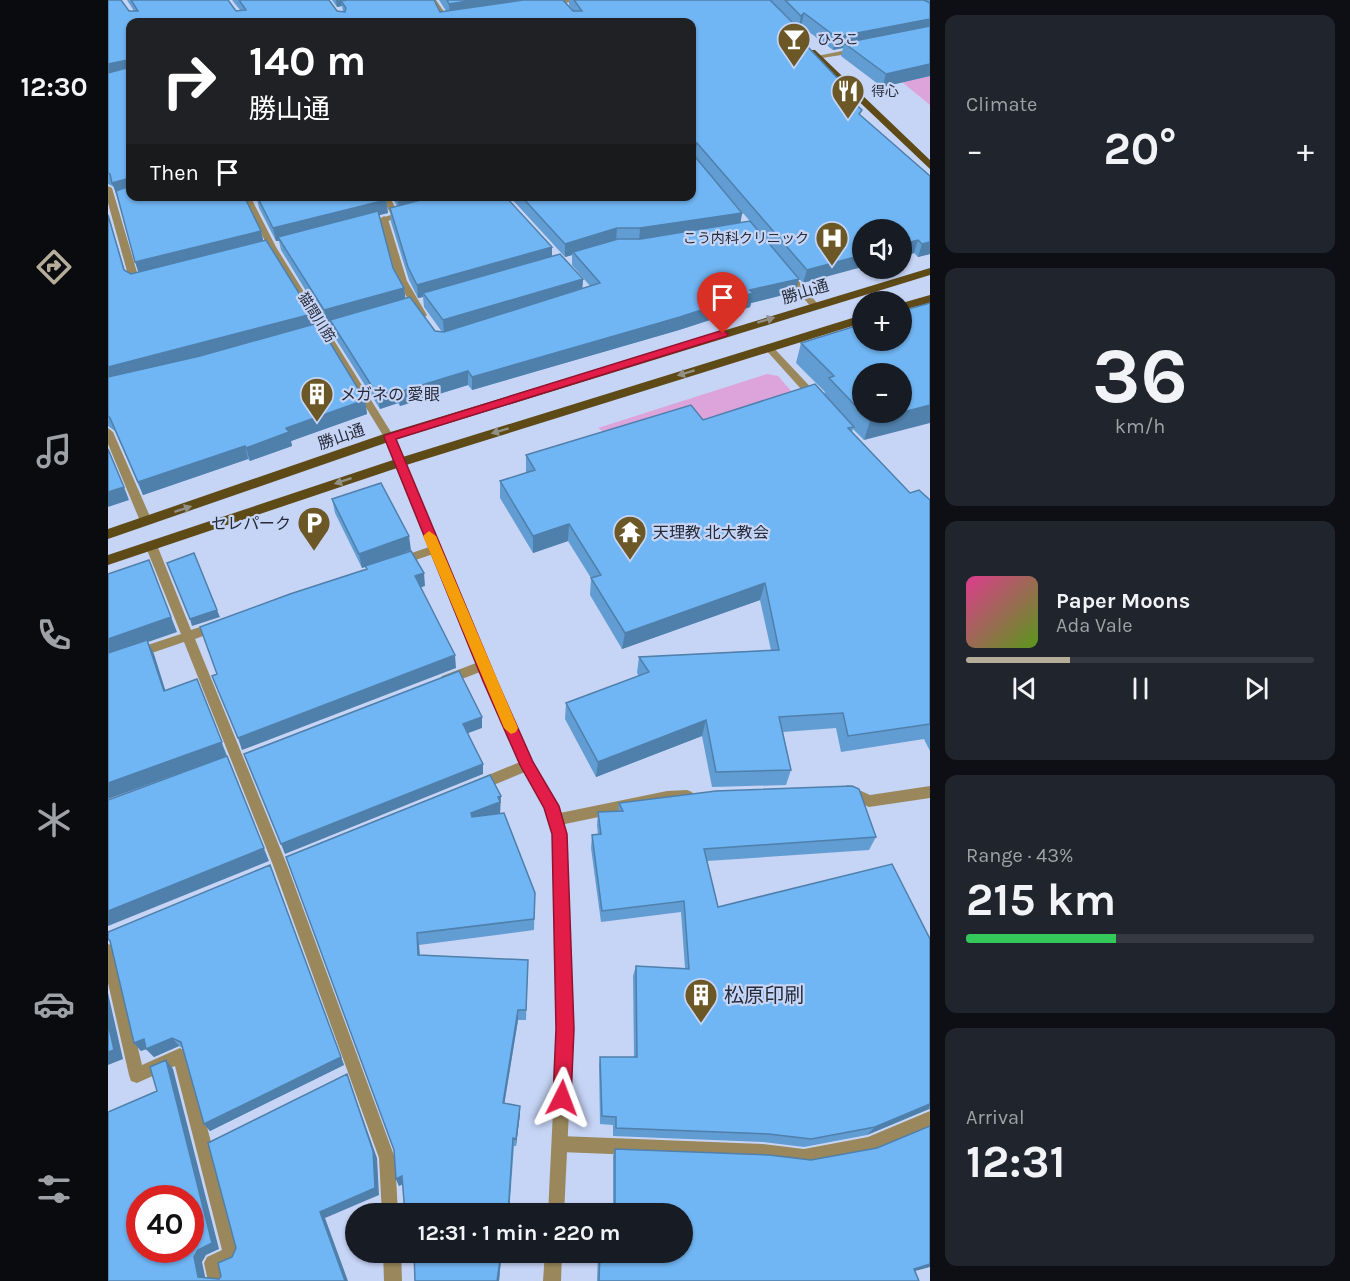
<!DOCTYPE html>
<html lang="en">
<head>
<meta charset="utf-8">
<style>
  body { margin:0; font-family:Karla,"Noto Sans JP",sans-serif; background:#20242c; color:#f1f3f6; height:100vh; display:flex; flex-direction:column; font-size:22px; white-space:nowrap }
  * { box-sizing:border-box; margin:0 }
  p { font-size:20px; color:#9ea1a6 }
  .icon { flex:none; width:33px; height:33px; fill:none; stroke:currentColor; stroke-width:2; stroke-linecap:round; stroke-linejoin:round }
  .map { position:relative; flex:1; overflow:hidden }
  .sheet { display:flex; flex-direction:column; gap:15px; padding:15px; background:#0d0f14; width:420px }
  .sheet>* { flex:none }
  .guide { position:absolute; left:18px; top:18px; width:570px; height:183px; border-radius:12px; box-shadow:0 2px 4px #0004; background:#202124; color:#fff; overflow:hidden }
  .fabs { position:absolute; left:744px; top:219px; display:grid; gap:12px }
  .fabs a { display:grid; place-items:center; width:60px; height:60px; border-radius:50%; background:#171b24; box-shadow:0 2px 4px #0004; font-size:30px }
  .speed { position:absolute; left:18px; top:1185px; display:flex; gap:12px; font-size:30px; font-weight:700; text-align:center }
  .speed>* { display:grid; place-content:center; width:78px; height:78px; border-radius:50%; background:#171b24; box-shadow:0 2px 4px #0004; line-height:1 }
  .speed .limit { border:9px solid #d22; background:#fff; color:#111 }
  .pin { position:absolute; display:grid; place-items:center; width:51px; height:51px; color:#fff; margin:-62px -26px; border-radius:50% 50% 50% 0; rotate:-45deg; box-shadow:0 0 6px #0007 }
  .pin .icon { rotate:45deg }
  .me { position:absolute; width:66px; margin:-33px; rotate:3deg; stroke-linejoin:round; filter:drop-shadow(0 0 4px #0008) }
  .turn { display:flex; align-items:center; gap:21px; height:126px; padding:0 24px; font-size:27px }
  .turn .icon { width:78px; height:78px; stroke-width:2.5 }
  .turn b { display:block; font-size:42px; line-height:51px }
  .then { display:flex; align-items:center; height:57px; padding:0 24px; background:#0003; gap:12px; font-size:22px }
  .big { font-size:45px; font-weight:700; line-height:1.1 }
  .sheet .card { flex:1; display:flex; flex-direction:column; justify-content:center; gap:9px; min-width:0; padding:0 21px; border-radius:12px; background:#20242c }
  .sheet .dial { align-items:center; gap:0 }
  .dial b { font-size:78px; line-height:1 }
  .song { display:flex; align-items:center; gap:18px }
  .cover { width:72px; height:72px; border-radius:9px; background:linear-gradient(135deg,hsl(330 70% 55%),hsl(90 70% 35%)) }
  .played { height:6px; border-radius:3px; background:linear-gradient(90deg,#b5ad99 30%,#363941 30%) }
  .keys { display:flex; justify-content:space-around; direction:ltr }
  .heat { display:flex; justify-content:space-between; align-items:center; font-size:33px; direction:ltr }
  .charge { height:9px; border-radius:4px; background:linear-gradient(90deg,#34c759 43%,#363941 0) }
  .trip { position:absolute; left:237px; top:1203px; width:348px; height:60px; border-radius:30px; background:#171b24; box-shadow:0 2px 4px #0004; font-weight:700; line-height:60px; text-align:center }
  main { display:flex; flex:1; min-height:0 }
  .menu { display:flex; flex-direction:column; width:108px; justify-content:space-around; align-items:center; background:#090b0e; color:#9ea1a6 }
  .menu .icon { width:42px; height:42px }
  .menu .on { color:#b5ad99 }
  .menu b { font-size:27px; color:#f1f3f6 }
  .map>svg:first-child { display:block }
  .green { fill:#dca4da }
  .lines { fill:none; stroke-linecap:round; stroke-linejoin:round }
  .service { fill:#9a885c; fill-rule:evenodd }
  .minor { fill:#9a885c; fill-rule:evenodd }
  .tertiary { fill:#9a885c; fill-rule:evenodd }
  .primary { fill:#5e4a16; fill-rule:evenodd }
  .wall { fill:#619dd2 }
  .shaded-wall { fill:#4f7fab }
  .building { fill:#71b6f4; stroke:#4f7fab; stroke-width:1.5; fill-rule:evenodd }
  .oneway { fill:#928f86 }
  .route { fill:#e11d48; stroke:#92132f; stroke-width:1.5 }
  .slow { fill:#f59e0b }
  .labels { text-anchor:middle; stroke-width:4.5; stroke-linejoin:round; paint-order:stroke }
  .far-poi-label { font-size:14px; fill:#262b38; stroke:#c6d4f6; text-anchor:start }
  .far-street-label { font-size:14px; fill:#262b38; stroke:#c6d4f6 }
  .street-label { font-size:16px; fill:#262b38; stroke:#c6d4f6 }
  .poi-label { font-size:16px; fill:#262b38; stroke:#c6d4f6; text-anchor:start }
  .near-poi-label { font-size:20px; fill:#262b38; stroke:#c6d4f6; text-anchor:start }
</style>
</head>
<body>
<main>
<nav class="menu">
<b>12:30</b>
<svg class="icon on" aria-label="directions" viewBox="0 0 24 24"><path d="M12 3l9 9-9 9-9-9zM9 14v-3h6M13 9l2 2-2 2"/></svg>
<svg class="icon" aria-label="music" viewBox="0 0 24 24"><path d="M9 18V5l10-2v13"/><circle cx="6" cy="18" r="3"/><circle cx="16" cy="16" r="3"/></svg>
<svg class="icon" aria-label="phone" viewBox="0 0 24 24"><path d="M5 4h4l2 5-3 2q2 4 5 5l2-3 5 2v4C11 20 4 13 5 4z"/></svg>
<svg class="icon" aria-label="climate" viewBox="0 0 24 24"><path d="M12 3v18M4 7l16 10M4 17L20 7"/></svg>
<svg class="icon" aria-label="car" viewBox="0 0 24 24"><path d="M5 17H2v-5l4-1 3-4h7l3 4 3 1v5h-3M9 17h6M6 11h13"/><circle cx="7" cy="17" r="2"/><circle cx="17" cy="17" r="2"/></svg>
<svg class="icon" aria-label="filters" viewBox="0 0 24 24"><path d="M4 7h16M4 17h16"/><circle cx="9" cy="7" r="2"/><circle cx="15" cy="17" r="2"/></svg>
</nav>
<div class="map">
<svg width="822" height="1281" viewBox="0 0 822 1281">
  <rect width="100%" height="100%" fill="#c6d4f6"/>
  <!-- green -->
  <path class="green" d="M822,76V105L794,82Z
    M659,374L670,376L690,399L595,430L499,434L490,428Z"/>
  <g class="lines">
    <!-- service -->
    <path class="service" d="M273,196H281L292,216L291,218H285Z
      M276,216L280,219L299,281L319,315L317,317H311L289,281L272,219Z"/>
    <!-- minor -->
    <path class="minor" d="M322,0H328L343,22H337Z
      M456,0H470L441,7L438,5Z
      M749,48L753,50L752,52L708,59L704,57Z
      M0,186L4,188L31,279H36V283L27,285L22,282L0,203Z
      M297,211L301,214L300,216L259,226L255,223Z
      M680,271L683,272L709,303V307H703L677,276V272Z
      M660,344L663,345L711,396V400H703L657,349L655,347Z
      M0,428L5,432L44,521L42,524H34L32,521L0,444Z
      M43,541L49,545L83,630L107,622L111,624L113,627L111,630L87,639L179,865L287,1158L290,1214H274L271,1158L165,865L76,642L0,668V658L73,634L37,545Z
      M327,545L333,549L331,552L293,565L287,561L289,558Z
      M376,660L380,661L382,665L380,669L338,685L334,684L332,680L334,676Z
      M419,759L424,761L426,765L424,769L371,791L366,789L364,785L366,781Z
      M740,785L762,795L822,786V798L761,807L735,795L733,791L735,787Z
      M579,790L584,792L586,796L584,800L559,803L447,826L442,824L440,820L442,816L447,814L559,791Z
      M0,944L5,946L7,951L34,1065L72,1048L77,1051L80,1056L133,1254L130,1260L115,1267L118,1281H100L96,1263L99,1257L114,1250L67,1066L29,1083L23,1081L21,1075L0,983Z
      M822,1111V1127L760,1153L696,1165L655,1160L452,1152L446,1150L444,1144L446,1138L452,1136L655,1144L696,1149L760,1137Z
      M275,1252H293L294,1281H276Z"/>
    <!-- tertiary -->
    <path class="tertiary" d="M134,196H142L168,247L286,437L424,762L448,802L459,834L465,1029L456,1214H440L449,1029L445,834L437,808L412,765L276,437L160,247Z
      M437,1252H454L453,1281H435Z"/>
    <!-- primary -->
    <path class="primary" d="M701,50H707L822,160V169L701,54Z
      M822,268V275L286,440L0,539V529L276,434Z
      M822,295V303L794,310V303Z
      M754,315V323L295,466L0,565V555L285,460Z"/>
  </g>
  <!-- wall -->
  <path class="wall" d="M0,0L21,11H26L19,0H120L128,11L132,10L124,0H221L229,11L235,12L234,6L229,7L224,0H326L332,12L338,11L331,0H455L465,11L461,5V0H662L753,116L822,176V254L810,257L806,253L794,257V230L695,283L586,156L634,213L632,223L687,292L643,303L642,307L571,330L364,390L360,385L292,406L290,403L272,409L224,333L222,323L218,324L173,250L171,241H168L151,208L149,199L147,200L144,196H277L278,200L280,213L271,215L285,268L296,288L297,298L327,331L334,332L316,307L315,297L310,298L301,280L283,222L282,208L289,206L284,196H397L444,247V256L475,279L474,288L482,286L464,265V255L457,257L401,196H584L22,22V196L153,231L155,240L204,314L206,324L257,400L259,414L183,441L184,446L142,461L140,459L35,495L7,431L0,426V214L17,271L23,274L30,272L9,196L6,187L0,184Z
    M662,0H822V76L774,87L733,56L735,48L725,50L693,26L691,28Z
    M822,303L756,440L745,429L744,432L802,493L822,500V751L816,739L733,752L728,728L675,732L683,770L678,785L604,787L594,736L488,777L457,719L458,703L531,676L529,673L531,657L663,650L652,600L514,649L482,595L483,578L460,541L425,553L392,498V481L418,473V455L595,420L716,394L717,392L688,363L693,343Z
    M224,499L303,550L254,568L227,513Z
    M511,803L768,837L761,850L599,861L610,907L822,939V1110L821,1109L759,1135L696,1147L655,1142L505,1136V1125L492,1124L491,1066L492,1057H526L525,976L528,966L577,968L573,912L493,922L483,848L484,835H490L489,825L490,812L510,811Z
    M393,809L392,810V814L427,893L426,930L311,945L312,955L420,960L418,1020H410L396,1104L412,1114L408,1146H406L401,1214H297L295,1184L291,1186L288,1179L286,1150L178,857Z
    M162,865L236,1065L102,1131L96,1124L74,1048L71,1046L46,1057L38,1049L33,1051L26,1043L2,941Z
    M769,1148L807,1271L811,1281H489L490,1252H574V1214H505V1156L507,1149L703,1160Z
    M306,1252H398L397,1259H393L391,1281H307Z"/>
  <!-- shaded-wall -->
  <path class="shaded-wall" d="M228,0H270L233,1L234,6L229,7Z
    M366,0H439L342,17L341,4Z
    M696,13L693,26L691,28L693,16Z
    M822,19V31L736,43L735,48L725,50L728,37Z
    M20,60L22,70L0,78V64Z
    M822,64V76L774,87L778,74Z
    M735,84L732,97L729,86Z
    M584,143H589L587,156H584Z
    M18,179L22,193L9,196L4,183Z
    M292,196H347L291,210L290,197Z
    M278,200L280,213L172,240L170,237L171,241H168L165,228Z
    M634,213L632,226L531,242L532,228Z
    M509,228L508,242L465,252L464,255L457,257V244Z
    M153,231L156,244L32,275L27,262Z
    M810,240L806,253L794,257V244Z
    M822,242V254L810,257L814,244Z
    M444,247V261L315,293V297L310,298L309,285Z
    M754,255V267L695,283L699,270Z
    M475,279L474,293L336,334L335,320Z
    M691,279L687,292L643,303L642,307L571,330L364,390V377L642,290Z
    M296,288L298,302L222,320V323L218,324L216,310Z
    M204,314L206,327L0,382V367Z
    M360,371V385L292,406L291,392Z
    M289,389L290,403L272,409L270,396Z
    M257,400L259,414L183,441L184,446L142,461L138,448L178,428Z
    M822,405V423L756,440L762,421Z
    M137,446L140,459L35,495L30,482Z
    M16,487L21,500L0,507V492Z
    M461,524L460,541L425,553V536Z
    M301,536L303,550L254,568L251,554Z
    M41,560L69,632L40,642L46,654L62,705L0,656V639Z
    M316,573L317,586L308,589L307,576Z
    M657,583L652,600L514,649L517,633Z
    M109,610L112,617L84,626L82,619Z
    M347,655L348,668L134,750L130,738Z
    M89,679L119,756L0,799V783Z
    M374,717V728L355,735V724Z
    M598,720L594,736L488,777L490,762Z
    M119,756L161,861L0,926V911Z
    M375,764V774L177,854L173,844Z
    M393,796L392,815L364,826L363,813Z
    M162,865L236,1065L102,1131L96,1124Z
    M309,933L311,945L312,966L310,955Z
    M0,993L15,1059L0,1065Z
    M410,1010V1020L395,1112V1103Z
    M64,1038L71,1046L46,1057L38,1049L33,1051L26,1043L36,1039Z
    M58,1060L65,1069L111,1249L98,1255L94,1262L98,1281L90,1277L86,1257Z
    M239,1074L269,1158L271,1195L217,1218L240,1281H237L212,1212Z
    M822,1104L821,1109L759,1135L767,1127Z
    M412,1106V1114L408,1146V1139Z
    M405,1138L401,1214H400Z
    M294,1176L297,1183L291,1186L288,1179Z
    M393,1253V1259L391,1281H389Z
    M822,1264V1267L796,1274L806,1269Z"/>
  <!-- building -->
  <path class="building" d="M0,0H13L21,11H30L23,0H120L128,11L138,10L131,0H221L229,11L237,12L238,8L233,1L239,0H326L332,12L415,0H455L465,11H474L466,0H662L686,24L682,28L735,84L729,86L754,110L751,114L822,176V242L814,244L810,240L794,244V230H754V255L699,270L589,143H584V153L634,213L532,228H509L457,244L413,196H584V22H22V180L18,179L4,183L2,174L0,173V73L19,68L20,60L0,64Z
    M339,0H366L341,4Z
    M677,0H816L822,3V19L728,37L696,13L693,16Z
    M822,26V64L778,74L736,43Z
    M22,186V196H136L153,231L27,262L8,191Z
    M149,196H277L278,200L165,228Z
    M328,196H397L444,247L309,285L300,267L282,208Z
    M270,211L285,268L296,288L216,310L170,237Z
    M0,215L16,270L23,274L158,240L204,314L0,367Z
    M642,221L691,279L642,290L645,293L572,317L364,377L360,371L291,392L289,389L270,396L222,320L302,297L327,331L336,332L492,283L465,252L510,239H533Z
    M452,254L475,279L335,320L315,293Z
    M822,303V405L762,421L721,378L726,376L693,343L754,324V340H794V311ZM754,374H794V412H754Z
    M210,323L257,400L178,428L181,432L138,448L137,446L30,482L2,418L0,416V377L92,356Z
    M707,384L746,427L740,428L802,493L811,490L822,500V724L740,736L735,713L671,717L683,770L608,772L598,720L490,762L458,703L541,672L531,657L671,650L657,583L517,633L483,578L493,575L461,524L425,536L392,481L427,470L418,455L583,405L595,420Z
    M0,449L16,487L0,492Z
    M273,483L301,536L251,554L224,499Z
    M303,551L316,573L307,576L347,655L130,738L104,676L109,674L92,627L182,594L259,569L257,566Z
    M86,553L109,610L82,619L59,563Z
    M41,560L63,617L0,639V574Z
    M39,640L56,691L89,679L114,742L0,783V653Z
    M351,671L374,717L355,724L375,764L173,844L136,754Z
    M119,756L156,848L0,911V800Z
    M382,775L393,796L390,797L392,802L363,813L364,817L396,813L427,893L426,919L309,933L310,955L420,960L418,1010H410L395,1103L412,1106L408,1139L405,1138L400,1214H297L294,1176L288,1179L286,1150L178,857Z
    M744,786L751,789L768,837L596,849L610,907L784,864L822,939V1104L767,1127L703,1139L661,1134L508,1128V1117L494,1116L492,1057H529L528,966L581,969L576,901L494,911L484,835L493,834L490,812L515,811L511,803L608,791Z
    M162,865L233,1057L96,1124L73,1042L64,1038L38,1049L36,1039L26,1043L2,941L0,939V932Z
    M0,1023L6,1050L0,1052Z
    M58,1060L104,1243L90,1250L86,1257L90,1277L111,1279L113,1276L110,1263L124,1257L128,1248L100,1143L239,1074L265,1151L267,1188L212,1212L237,1281H0V1112L49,1091L42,1067ZM32,1198H82V1250H32Z
    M822,1126V1264L806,1269L811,1281H491L492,1252H574V1214H507V1149L661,1155L703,1160L769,1148Z
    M306,1252H397V1254L393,1253L389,1281H307Z"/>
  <!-- one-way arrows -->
  <defs><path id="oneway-solid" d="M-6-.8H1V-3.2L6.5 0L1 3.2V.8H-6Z" transform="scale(1.5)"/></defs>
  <g class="oneway">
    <use href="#oneway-solid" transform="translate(658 320) rotate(-17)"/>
    <use href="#oneway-solid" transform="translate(578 373) rotate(163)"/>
    <use href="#oneway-solid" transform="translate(392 431) rotate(163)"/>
    <use href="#oneway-solid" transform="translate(235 481) rotate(162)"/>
    <use href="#oneway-solid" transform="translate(75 509) rotate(-18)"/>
  </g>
  <!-- route -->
  <path class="route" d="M615,330L620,334L619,336L288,439L389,681L425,762L451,806L459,834L466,1029L463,1098L460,1104L454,1107L447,1104L445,1098L448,1029L444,834L436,808L412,765L375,681L276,437L277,435Z"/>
  <!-- slow -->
  <path class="slow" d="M321,531L328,536L410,728L408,732L403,734L396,728L315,536Z"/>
  <!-- icons -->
  <defs>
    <g id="bar-pin" transform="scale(1.725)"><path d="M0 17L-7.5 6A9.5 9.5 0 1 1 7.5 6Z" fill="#6c5827" stroke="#c6d4f6"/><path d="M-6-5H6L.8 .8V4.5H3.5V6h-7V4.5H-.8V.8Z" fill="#fff"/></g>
    <g id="restaurant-pin" transform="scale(1.725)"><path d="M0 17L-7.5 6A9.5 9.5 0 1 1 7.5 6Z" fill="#6c5827" stroke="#c6d4f6"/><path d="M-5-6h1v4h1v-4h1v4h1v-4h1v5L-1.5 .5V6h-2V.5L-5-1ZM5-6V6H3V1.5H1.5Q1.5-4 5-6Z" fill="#fff"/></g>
    <g id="hospital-pin" transform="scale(1.725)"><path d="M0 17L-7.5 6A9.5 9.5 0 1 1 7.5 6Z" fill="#6c5827" stroke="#c6d4f6"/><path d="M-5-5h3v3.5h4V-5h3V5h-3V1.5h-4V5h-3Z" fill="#fff"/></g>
    <g id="building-pin" transform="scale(1.725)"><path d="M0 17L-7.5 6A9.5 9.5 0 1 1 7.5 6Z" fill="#6c5827" stroke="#c6d4f6"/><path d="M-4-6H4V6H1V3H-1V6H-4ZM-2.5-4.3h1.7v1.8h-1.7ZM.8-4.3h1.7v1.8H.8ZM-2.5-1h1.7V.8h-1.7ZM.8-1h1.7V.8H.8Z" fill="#fff"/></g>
    <g id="parking-pin" transform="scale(1.725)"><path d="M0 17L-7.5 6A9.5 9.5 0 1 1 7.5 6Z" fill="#6c5827" stroke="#c6d4f6"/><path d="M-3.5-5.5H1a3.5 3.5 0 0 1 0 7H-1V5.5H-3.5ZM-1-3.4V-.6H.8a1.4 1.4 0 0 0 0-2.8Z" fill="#fff"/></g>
    <g id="temple-pin" transform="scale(1.725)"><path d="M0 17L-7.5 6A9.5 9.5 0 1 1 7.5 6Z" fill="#6c5827" stroke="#c6d4f6"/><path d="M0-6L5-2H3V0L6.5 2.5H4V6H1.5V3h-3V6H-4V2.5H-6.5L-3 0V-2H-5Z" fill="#fff"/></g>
  </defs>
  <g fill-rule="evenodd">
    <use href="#bar-pin" x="686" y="39"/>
    <use href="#restaurant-pin" x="740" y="91"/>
    <use href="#hospital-pin" x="724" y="238"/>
    <use href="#building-pin" x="209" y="394"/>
    <use href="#parking-pin" x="206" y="523"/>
    <use href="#temple-pin" x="522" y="532"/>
    <use href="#building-pin" x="593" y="995"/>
  </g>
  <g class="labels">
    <!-- far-poi labels -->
    <g class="far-poi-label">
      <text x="709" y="44">ひろこ</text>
      <text x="763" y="96">得心</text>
      <text x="701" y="243" text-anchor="end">こう内科クリニック</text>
    </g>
    <!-- far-street labels -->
    <g class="far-street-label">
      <text transform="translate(209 317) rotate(58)" y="5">猫間川筋</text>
    </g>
    <!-- street labels -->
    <g class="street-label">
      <text transform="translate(697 291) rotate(-17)" y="6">勝山通</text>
      <text transform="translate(233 436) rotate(-19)" y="6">勝山通</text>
    </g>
    <!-- poi labels -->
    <g class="poi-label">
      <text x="232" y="400">メガネの 愛眼</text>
      <text x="183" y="529" text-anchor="end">セレパーク</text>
      <text x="545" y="538">天理教 北大教会</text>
    </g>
    <!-- near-poi labels -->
    <g class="near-poi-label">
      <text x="616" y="1002">松原印刷</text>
    </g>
  </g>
</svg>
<div class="fabs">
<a><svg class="icon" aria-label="sound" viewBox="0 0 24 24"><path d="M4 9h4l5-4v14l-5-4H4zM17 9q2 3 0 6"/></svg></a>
<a>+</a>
<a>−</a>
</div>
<div class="speed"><div class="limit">40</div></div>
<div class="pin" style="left:615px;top:334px;background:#d93025"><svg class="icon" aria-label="arrive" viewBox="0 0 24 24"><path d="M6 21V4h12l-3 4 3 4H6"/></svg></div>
<svg class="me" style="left:454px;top:1098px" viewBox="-20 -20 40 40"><path d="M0-17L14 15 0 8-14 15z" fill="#e11d48" stroke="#fff" stroke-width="4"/></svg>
<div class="trip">12:31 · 1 min · 220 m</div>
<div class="guide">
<div class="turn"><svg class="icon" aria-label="right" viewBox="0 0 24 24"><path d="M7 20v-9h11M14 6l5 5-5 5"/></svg><div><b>140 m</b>勝山通</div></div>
<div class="then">Then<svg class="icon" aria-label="arrive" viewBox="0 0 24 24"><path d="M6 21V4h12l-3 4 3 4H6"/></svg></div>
</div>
</div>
<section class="sheet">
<div class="card"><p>Climate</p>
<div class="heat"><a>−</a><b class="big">20°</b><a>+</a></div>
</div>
<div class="card dial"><b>36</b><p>km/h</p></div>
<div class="card">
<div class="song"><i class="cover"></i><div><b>Paper Moons</b><p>Ada Vale</p></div></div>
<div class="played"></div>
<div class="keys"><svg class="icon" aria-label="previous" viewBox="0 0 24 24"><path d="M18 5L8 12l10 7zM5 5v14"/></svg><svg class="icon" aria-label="pause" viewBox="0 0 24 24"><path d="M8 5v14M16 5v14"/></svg><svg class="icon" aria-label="next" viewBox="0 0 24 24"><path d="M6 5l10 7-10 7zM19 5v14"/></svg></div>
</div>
<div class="card"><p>Range · 43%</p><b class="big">215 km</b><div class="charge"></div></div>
<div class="card"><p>Arrival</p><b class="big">12:31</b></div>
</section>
</main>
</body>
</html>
